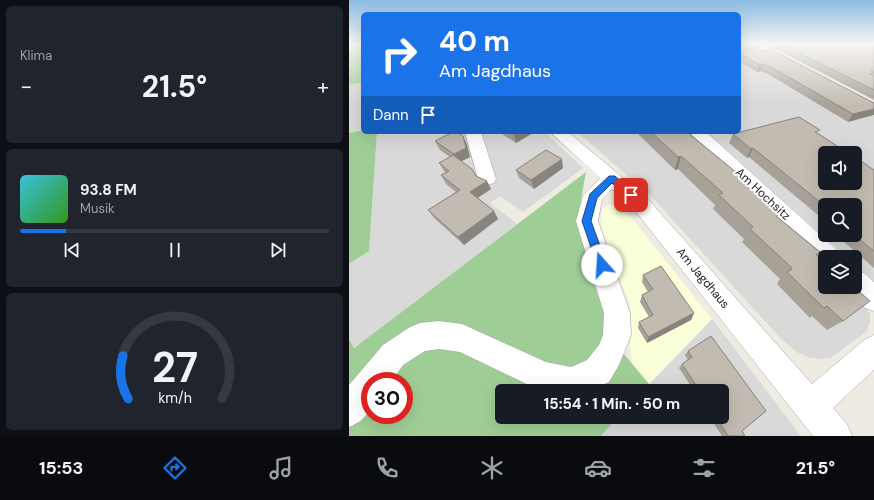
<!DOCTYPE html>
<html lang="de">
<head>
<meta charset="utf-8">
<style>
  body { margin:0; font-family:"DM Sans",sans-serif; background:#20242c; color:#f1f3f6; height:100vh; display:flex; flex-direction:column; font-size:15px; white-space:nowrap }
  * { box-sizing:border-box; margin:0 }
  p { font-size:13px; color:#9ea1a6 }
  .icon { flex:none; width:22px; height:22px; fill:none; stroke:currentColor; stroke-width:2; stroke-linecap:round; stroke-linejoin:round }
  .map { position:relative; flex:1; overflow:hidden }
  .sheet { display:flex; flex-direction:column; gap:6px; padding:6px; background:#0d0f14; width:349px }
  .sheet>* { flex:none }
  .top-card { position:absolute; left:12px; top:12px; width:380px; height:122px; border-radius:6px; box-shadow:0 4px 16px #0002; background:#1a73e8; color:#fff; overflow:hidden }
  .controls { position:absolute; left:469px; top:146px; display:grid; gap:8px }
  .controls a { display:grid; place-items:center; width:44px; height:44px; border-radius:6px; background:#171b24; box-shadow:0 4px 16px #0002; font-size:20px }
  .speed { position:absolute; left:12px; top:372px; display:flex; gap:8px; font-size:20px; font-weight:700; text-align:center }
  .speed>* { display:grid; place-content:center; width:52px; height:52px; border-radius:50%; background:#171b24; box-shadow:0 4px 16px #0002; line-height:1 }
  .speed .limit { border:6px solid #d22; background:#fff; color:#111 }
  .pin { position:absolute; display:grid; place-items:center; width:34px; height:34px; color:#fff; margin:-17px; border-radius:8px; box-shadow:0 2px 6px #0006 }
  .me { position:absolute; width:44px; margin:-22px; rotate:341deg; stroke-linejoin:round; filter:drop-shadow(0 0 3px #0008) }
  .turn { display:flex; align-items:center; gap:14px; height:84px; padding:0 12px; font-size:18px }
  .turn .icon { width:52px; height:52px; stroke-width:2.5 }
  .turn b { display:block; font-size:28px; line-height:34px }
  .then { display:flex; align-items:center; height:38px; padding:0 12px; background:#0003; gap:8px; font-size:15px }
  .big { font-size:30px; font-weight:700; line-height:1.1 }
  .sheet .widget { flex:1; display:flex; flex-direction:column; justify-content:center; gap:6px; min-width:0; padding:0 14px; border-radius:6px; background:#20242c }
  .sheet .dial { align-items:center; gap:0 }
  .dial svg { height:104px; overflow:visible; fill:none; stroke:#363941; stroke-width:7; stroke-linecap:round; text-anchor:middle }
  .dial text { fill:#f1f3f6; stroke:none }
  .song { display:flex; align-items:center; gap:12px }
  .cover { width:48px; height:48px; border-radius:6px; background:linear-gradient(135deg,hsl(190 70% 55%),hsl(110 70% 35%)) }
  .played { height:4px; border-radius:2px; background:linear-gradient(90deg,#1a73e8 15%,#363941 15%) }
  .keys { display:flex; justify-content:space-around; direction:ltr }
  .heat { display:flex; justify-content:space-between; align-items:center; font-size:22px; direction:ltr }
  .trip { position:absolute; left:146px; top:384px; width:234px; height:40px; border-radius:6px; background:#171b24; box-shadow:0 4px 16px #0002; font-weight:700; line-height:40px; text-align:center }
  .menu { display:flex; height:64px; justify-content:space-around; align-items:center; background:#090b0e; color:#9ea1a6 }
  .menu .icon { width:28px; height:28px }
  .menu .active { color:#1a73e8 }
  .menu b { font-size:18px; color:#f1f3f6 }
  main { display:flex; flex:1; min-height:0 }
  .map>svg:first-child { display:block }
  .residential { fill:#dad9d9; fill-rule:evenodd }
  .education { fill:#faffd9 }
  .forest { fill:#9ece96; fill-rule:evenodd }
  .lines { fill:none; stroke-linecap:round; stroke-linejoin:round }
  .street-casing { stroke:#a3a3a3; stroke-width:1 }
  .street { fill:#fff; fill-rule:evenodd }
  .wall { fill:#a7a198 }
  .shaded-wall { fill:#88837c }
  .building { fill:#c2bbb1; stroke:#88837c }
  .route { fill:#1a73e8; stroke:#114b97 }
  .labels { text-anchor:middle; stroke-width:4; stroke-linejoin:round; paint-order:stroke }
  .street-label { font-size:12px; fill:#1c1c1c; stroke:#fff }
</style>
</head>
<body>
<main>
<section class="sheet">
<div class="widget"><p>Klima</p>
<div class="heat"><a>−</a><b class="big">21.5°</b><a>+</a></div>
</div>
<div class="widget">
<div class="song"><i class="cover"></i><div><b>93.8 FM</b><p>Musik</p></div></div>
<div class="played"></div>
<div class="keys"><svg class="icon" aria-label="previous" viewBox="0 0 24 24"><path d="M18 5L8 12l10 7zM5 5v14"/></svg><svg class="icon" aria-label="pause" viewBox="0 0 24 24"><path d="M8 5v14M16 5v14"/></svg><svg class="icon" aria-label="next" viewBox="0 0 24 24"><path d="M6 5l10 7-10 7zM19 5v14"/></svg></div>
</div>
<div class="widget dial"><svg viewBox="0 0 100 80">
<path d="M14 69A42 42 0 1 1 86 69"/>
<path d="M14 69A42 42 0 0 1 10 36" stroke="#1a73e8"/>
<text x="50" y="56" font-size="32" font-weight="700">27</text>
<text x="50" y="72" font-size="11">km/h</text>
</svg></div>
</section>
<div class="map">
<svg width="525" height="436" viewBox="0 0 525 436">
  <rect width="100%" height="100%" fill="#eeebe2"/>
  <!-- residential -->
  <path class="residential" d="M414,55L525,116V281L506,264V257H498L357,132H390V59ZM476,153H506V183H476ZM476,205H506V235H476Z
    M14,82V130L0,133V85Z
    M28,132H196L234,168L174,212L151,196L141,203L168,224L5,348L0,339V264L20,251Z
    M228,132H337L476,287L514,302L521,314V322L518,331L482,358L472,359L458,357L448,352L434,341L302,196Z
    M363,319L452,436H252L269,417H373V391H294Z"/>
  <!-- education -->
  <path class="education" d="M267,204L274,207L363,319L300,384L283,364L281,344L283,331L281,304L262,258L252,223L253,210L258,205Z"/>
  <!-- forest -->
  <path class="forest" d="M0,45L14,46V82L0,85Z
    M14,130V132H28L20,251L0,264V133Z
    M237,172L229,217L239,266L255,312L254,329L300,384L294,391H153V417H269L252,436H0V339L5,348ZM21,381H55V415H21Z"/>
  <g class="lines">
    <!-- street casing -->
    <g class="street-casing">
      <path id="street" d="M401,44H414L448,63L442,66L438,65Z
        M116,132H132L147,179L145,183L138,185L131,183L129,179Z
        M201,132H219L298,198L463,384L515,340L525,335V370L484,408L498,424L503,436H464L284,208L263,189L253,199L249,221L281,313L282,335L270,365L260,382L240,391H192L111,352L90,349L76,351L54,365L43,381H21C21,404 25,417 0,427V385L34,345L61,327L71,323L90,321L113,324L197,362L222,367L238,360L250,345L254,335L255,313L227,221L234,196L251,178Z
        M340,132H357L488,250L492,257H476V266L472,264Z
        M506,270L515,273L525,282V311L516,308L497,289L496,287H506Z"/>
    </g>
    <!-- street -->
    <use href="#street" class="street"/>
  </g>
  <!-- wall -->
  <path class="wall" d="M417,44H525V100Z
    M392,54L525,103L499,122L419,74L411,71L408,72L390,61Z
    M150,132H184V133L167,143Z
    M287,132H338L399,182L397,186L429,217L471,252L468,255L494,321L478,330L463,316L461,318L428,284L431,279L393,242L395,239L364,209L366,205L329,169L326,170Z
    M469,133L525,170V268L494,241L496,239L492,235H506V205H476V221L400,157L398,158L380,143L384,134Z
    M114,136L118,145L121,157L112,161L127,176L142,189L129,198L149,219L115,245L85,218L79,210L107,192L97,184L92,175L96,173L95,171L90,163L101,157L91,150L86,141Z
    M214,168L185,189L170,178L167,170Z
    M294,275L345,313L342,320L298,343L289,328L290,322L300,317L291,302L293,295L299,292L293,282Z
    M362,336L417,411L393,431L396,436H373L364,422L371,417H373V415H374L373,413V391H345L330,368L333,364L339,360L336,355L339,351Z"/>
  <!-- shaded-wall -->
  <path class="shaded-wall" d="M412,44L409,50L391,53L392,47Z
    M414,64L411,71L408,72L411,65Z
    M525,109V115L499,122L504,114Z
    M169,132H184V133L167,143L165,134Z
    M114,136L118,145L121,157L109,163L105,154Z
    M404,148L400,157L398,158L402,149Z
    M332,156L329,169L326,170L329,157Z
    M213,159L214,168L185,189L182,180Z
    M138,181L142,189L125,200L121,192Z
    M145,211L149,219L115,245L109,237Z
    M345,313L342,320L298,343L299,337Z"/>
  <!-- building -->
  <path class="building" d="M390,44H411L392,47L391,53H390Z
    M432,44H525V70L522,71L525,72V73L521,74L525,76V90Z
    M421,49L525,103V109L504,114L422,67L414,64L411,65L392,54Z
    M450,117L471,130L466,132L499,153H476V183H506V157L525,170V251L505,235H506V231H507L506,230V205H476V206L404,148L402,149L384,134Z
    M104,132H108L114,136L117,148L105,154L86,141Z
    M161,132H169L165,134Z
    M302,132H338L399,182L395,184L431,214L427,216L471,252L467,255L476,262V287H505L521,301L494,321L478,306L475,308L438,272L443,269L442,267L401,229L404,227L403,226L370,195L374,193L332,156L329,157Z
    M197,150L213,159L182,180L167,170Z
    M104,155L123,169L127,176L138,181L121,192L145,211L109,237L79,210L111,190L92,175L100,171L90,163Z
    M312,266L345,313L299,337L290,322L304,315L293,295L304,289L294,275Z
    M362,336L417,411L393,431L396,436H379L369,420L379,413L373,403V391H365L363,388L358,391H351L333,364L343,357L339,351Z"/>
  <!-- sky -->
  <linearGradient id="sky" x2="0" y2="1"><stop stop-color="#8bbbe3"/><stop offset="0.42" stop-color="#f7f6f2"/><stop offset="1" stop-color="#f7f6f2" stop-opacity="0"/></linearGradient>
  <rect width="525" height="105" fill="url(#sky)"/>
  <!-- route -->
  <path class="route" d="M260,176H266L286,195L285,197H278L263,183L248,198L242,221L258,265L257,269H250L248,265L233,221L241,194Z"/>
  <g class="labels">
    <!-- street labels -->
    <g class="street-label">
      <text transform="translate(414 194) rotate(43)" y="4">Am Hochsitz</text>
      <text transform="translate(354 278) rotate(50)" y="4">Am Jagdhaus</text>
    </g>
  </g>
</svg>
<div class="controls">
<a><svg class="icon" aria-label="sound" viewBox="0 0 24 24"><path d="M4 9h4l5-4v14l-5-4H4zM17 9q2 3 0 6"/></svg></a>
<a><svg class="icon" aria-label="search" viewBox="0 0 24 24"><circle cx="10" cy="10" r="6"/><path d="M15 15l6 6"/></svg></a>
<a><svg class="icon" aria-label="layers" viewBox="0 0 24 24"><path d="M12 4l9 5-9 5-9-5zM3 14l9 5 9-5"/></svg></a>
</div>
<div class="speed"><div class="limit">30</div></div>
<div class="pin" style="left:282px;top:195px;background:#d93025"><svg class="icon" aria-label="arrive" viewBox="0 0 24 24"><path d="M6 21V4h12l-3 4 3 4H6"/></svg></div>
<svg class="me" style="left:253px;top:265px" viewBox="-20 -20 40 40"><circle r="19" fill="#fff"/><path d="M0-13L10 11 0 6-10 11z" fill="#1a73e8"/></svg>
<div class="trip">15:54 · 1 Min. · 50 m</div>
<div class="top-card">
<div class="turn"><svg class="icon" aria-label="right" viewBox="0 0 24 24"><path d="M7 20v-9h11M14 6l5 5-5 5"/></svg><div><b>40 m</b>Am Jagdhaus</div></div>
<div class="then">Dann<svg class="icon" aria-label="arrive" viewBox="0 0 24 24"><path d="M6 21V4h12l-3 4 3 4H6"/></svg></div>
</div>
</div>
</main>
<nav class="menu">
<b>15:53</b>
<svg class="icon active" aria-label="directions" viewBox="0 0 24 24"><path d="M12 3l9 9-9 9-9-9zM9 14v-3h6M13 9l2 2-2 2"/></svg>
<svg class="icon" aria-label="music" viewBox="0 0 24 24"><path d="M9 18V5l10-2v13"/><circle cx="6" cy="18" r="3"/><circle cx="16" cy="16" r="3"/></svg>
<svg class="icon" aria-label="phone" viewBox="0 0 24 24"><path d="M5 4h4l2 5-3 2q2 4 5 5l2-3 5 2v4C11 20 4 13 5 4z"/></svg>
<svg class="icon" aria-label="climate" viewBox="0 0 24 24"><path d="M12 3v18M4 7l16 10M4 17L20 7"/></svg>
<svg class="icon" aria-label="car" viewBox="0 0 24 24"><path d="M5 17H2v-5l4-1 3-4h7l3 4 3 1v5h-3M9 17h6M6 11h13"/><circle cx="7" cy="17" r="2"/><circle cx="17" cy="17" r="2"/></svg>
<svg class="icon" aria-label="filters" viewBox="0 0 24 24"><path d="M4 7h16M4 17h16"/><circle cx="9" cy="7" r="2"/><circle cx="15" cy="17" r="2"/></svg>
<b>21.5°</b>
</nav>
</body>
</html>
